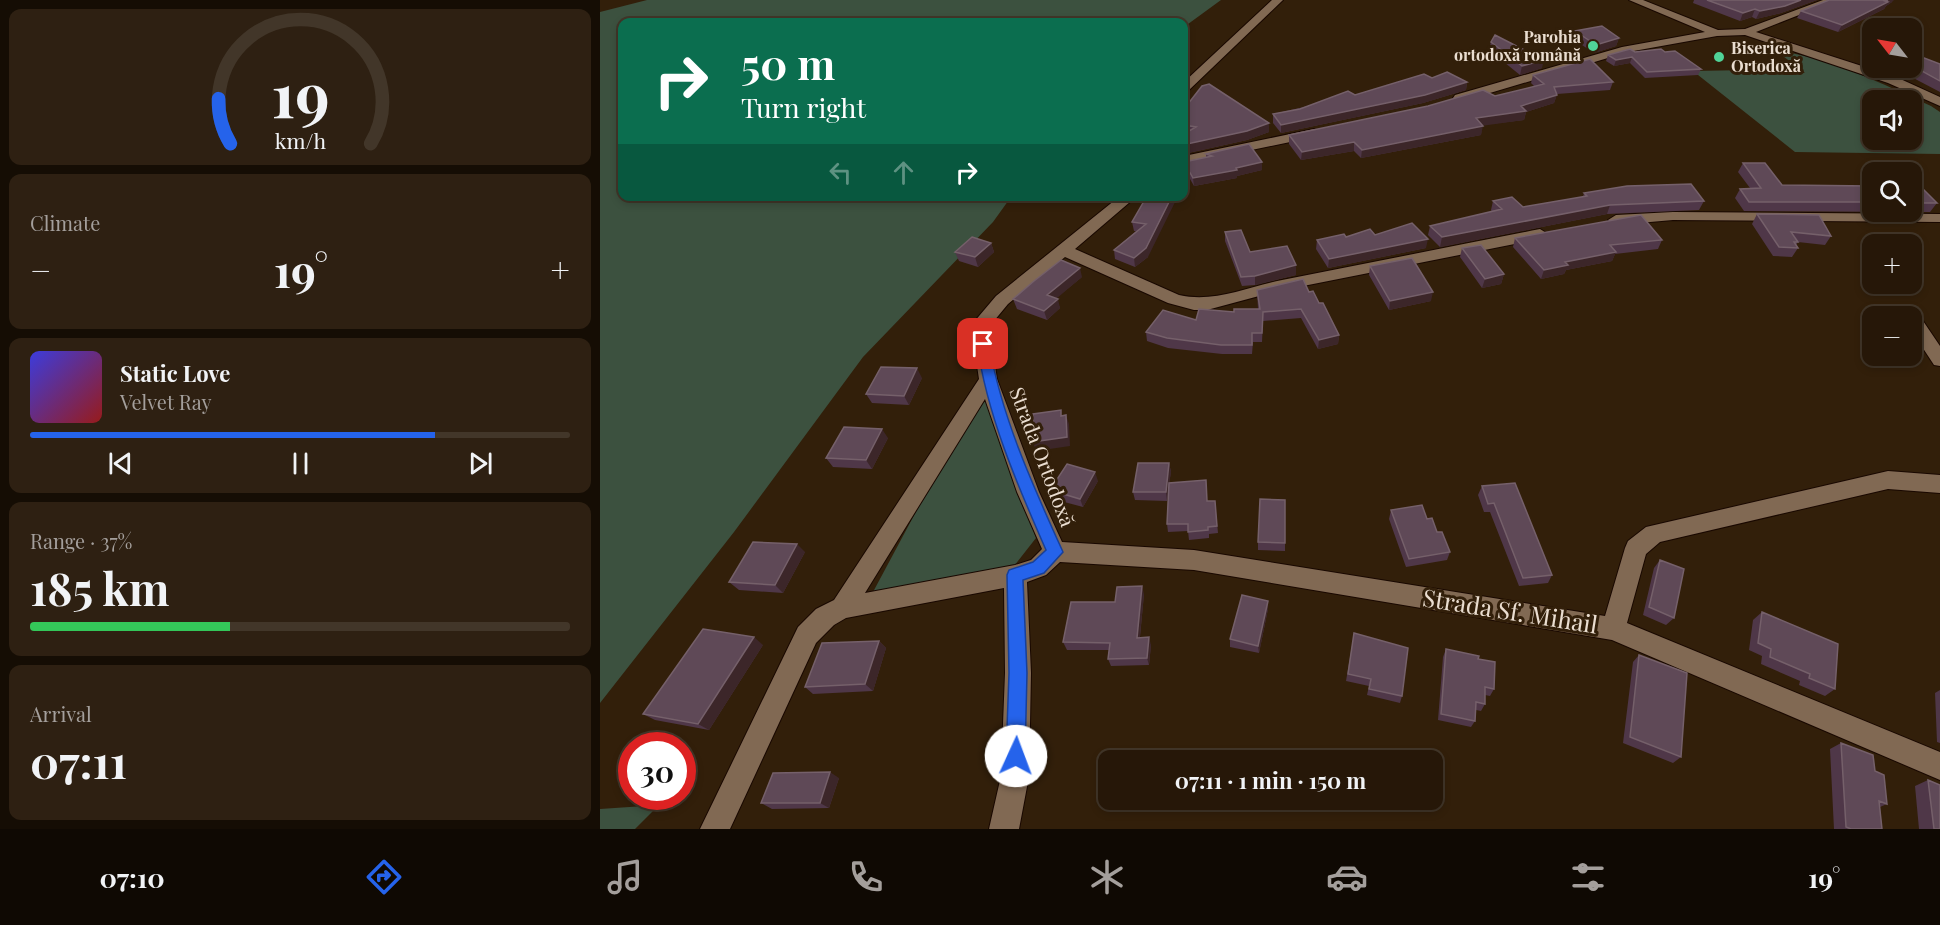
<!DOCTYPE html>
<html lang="en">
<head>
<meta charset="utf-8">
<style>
  body { margin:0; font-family:"Playfair Display",serif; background:#2e2012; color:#f1f3f6; height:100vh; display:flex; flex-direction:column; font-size:22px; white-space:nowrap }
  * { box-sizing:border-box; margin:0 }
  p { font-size:20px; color:#a49f9c }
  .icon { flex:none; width:33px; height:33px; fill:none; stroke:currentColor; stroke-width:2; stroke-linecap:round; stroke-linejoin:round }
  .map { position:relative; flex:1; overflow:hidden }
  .details { display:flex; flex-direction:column; gap:9px; padding:9px; background:#150d04; width:600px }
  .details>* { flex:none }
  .top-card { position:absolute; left:18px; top:18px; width:570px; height:183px; border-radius:12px; box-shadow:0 3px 9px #0003,0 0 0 2px #423629; background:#0b6e4f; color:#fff; overflow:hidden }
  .needle { width:39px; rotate:301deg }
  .controls { position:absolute; left:1262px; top:18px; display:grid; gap:12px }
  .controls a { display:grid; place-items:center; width:60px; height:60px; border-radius:12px; background:#261708; box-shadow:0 3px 9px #0003,0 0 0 2px #423629; font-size:30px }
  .speed { position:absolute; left:18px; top:732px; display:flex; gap:12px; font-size:30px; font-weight:700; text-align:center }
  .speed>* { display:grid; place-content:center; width:78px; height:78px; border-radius:50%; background:#261708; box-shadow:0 3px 9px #0003,0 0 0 2px #423629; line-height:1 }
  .speed .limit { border:9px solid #d22; background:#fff; color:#111 }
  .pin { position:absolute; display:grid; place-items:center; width:51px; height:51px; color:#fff; margin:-26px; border-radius:12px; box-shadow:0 3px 9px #0006 }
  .me { position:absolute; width:66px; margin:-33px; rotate:2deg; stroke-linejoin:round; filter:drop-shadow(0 0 4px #0008) }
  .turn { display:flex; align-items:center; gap:21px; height:126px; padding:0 24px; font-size:27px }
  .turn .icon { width:78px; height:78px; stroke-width:2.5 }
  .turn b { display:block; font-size:42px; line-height:51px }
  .lanes { display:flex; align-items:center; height:57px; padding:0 24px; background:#0003; justify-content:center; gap:30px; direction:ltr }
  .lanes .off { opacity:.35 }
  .big { font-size:45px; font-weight:700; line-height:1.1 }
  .details .widget { flex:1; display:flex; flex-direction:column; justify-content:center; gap:9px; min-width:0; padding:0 21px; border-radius:12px; background:#2e2012 }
  .details .dial { align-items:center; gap:0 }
  .dial svg { height:156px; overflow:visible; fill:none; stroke:#423629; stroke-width:7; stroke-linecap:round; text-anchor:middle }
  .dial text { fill:#f1f3f6; stroke:none }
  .song { display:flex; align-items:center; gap:18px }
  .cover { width:72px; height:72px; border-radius:9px; background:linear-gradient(135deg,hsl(240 70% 55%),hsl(0 70% 35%)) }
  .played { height:6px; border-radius:3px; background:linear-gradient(90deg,#2563eb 75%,#423629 75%) }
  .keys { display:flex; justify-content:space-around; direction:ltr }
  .heat { display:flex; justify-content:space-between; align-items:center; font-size:33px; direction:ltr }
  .charge { height:9px; border-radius:4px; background:linear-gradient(90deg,#34c759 37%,#423629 0) }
  .trip { position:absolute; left:498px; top:750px; width:345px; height:60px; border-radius:12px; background:#261708; box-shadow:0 3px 9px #0003,0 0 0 2px #423629; font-weight:700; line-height:60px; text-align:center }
  .tab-bar { display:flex; height:96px; justify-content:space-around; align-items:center; background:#0f0903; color:#a49f9c }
  .tab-bar .icon { width:42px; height:42px }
  .tab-bar .selected { color:#2563eb }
  .tab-bar b { font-size:27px; color:#f1f3f6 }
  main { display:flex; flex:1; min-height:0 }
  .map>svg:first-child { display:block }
  .green { fill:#3c513f; fill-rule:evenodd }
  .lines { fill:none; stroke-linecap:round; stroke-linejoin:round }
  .minor-casing { stroke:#190800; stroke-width:2 }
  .minor { fill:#816953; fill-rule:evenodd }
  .wall { fill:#4f3748 }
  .shaded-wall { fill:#3c2629 }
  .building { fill:#5f4957; stroke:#75606a; stroke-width:1.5 }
  .route { fill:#2563eb; stroke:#184099; stroke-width:1.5 }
  .poi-dot { fill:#50d398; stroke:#321f0a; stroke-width:2 }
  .labels { text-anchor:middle; stroke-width:6; stroke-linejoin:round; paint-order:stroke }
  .far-poi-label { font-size:16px; font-weight:bold; fill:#eaddd0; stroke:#321f0a; text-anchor:end }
  .street-label { font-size:20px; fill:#eaddd0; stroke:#321f0a }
  .near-street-label { font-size:24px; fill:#eaddd0; stroke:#321f0a }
</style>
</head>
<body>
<main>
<section class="details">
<div class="widget dial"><svg viewBox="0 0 100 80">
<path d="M14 69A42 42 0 1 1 86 69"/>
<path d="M14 69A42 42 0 0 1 8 46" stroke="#2563eb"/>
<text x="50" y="56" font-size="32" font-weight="700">19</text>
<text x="50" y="72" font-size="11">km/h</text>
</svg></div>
<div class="widget"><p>Climate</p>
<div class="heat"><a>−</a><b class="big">19°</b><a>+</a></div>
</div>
<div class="widget">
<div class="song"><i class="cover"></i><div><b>Static Love</b><p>Velvet Ray</p></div></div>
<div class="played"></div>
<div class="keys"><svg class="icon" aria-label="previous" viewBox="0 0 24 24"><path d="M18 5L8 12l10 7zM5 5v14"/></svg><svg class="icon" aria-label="pause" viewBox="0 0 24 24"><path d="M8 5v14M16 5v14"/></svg><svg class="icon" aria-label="next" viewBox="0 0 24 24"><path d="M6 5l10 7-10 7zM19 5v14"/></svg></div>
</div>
<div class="widget"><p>Range · 37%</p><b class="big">185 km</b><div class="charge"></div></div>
<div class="widget"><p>Arrival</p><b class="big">07:11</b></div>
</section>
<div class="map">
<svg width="1340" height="829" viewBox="0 0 1340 829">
  <rect width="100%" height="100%" fill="#321f0a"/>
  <!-- green -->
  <path class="green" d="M47,0H621L584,27V22H22V196L411,197L393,222L263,357L134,532L0,703V12Z
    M1175,50C1230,58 1281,83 1331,106L1340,112V154L1195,152L1093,71L1149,70L1205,73ZM1272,100H1311V140H1272Z
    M386,395L436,538L414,566L273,592L326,493Z
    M59,805L35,829H0V809Z"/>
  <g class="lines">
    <!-- minor casing -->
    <g class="minor-casing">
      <path id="minor" d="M672,0H683L588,91H584V82Z
        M1029,0H1043L1118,30L1145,29L1223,0H1237L1156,32L1296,77L1340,97V106L1288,83L1145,35L1117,36L1028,52L863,101H855L853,98L855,95L1022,47L1105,32Z
        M714,129L721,133L719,136L584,164V156Z
        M520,196H537L475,249L579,295C614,303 648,287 682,280C768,263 854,246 940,229L948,234L940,239L678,291L607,310H594L568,303L465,257L408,304L389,327L397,379L439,492L462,542L594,550L1005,616L1025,548L1028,541L1046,527L1288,471L1340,475V493L1288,489L1060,542L1046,554L1027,623L1340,752V780L1012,640L594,570L460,562L446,575L427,582L431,673L429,776L419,829H389L401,776L405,673L404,588L246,618L234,625L216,643L130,829H100L198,627L216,609L234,600L379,379L371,326L374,322L396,296ZM385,399L417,492L442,549L431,560L415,565L265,593Z
        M1073,212L1340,214V222L1073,220L1016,225L1008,220L1016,215Z
        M1311,310L1317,312L1340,346V366L1334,365L1311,330V316H1302L1305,312Z"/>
    </g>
    <!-- minor -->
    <use href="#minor" class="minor"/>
  </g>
  <!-- wall -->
  <path class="wall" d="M1094,0H1217L1181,13L1156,19L1152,17L1140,21L1093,3Z
    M1292,2L1286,6L1284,9L1238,32L1197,18L1201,11Z
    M975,31L1019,38L1016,46L994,53L973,39Z
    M891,42L942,68L920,75L889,50Z
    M1035,52H1065L1101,69L1098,75L1045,78L1030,63L1014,66L1006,61L1008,55Z
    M1311,53L1340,64V92L1298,70L1299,68H1311Z
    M933,75L1013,82L1010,90L957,94L954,103L926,112L924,120L882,125L881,135L761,158L754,151L701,160L689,144V135L895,96L935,87L931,83Z
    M832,78L867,82L866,90L823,103L681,133L673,123V114Z
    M584,109L669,123V132L647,140L588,153L584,151Z
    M606,154L662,170L637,176V178L594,186L585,170L584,162L606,158Z
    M1143,163L1182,185L1272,186V212H1311V186L1337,203L1330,212L1144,211L1135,198L1140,189L1150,188L1138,172Z
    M984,193L1104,201L1099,210L1007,214L840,247L828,235L830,226L892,212L891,210L893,201L923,207L983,197Z
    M547,196L548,257L535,267L515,259L514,250L536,231H534L532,222Z
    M1157,214L1231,236L1225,245L1198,242L1196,245L1198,248L1192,257L1173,256L1152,224Z
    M625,232L650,252L696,275L655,285L642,286L625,241Z
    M775,235L826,248L728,268L716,249L717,240Z
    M915,238L1062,240L1058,249L1015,254L1012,261L966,270L964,274L941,279L913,247Z
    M391,243L394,252L378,267L359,261L355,252Z
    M862,248L904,274L901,284L882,288L860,257Z
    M770,266L831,301L789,310L769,275Z
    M482,277L456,298L460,308L447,320L417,309L413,299Z
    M657,290L709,292L719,303L739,335L738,344L718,349L701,318L663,321L662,342H653L652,354H622L568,348L547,341L546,332L596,320L634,312L658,309Z
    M322,378L309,405L272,403L266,394Z
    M288,438L272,469L233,467L226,458Z
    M569,463L571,472L569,483L607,501H615L618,533L609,534V538L589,540L588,531L568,532L567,524L569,487L567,501L535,500L533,492Z
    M498,481L483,507L453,499L450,490Z
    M882,486L952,575L948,583L919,586L890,512H884L878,495Z
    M685,500V551L658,550V542Z
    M791,510L827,519L850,552L847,560L806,567L789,519Z
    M205,552L183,593L139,590L129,582Z
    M1060,560L1074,618L1066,625L1043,615L1054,568Z
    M544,594L540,637L551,645L549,665L511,666L508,659L509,650H467L463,642L515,602Z
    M668,609L659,653L630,647V639Z
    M1162,612L1235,689L1225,696L1199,685L1200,681L1161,664L1162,656L1149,650L1153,620Z
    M754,633L802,696L800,703L767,695L769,686L746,681Z
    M279,641L286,648L273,691L213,694L205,687Z
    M163,645L109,730L55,720L43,714Z
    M846,649L878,659L894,689L890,696L885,695V704L881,711L876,710L875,721L871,727L838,720L843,657Z
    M1039,655L1081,757L1073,763L1023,743L1033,662Z
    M1340,690V743L1337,742L1335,693Z
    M1241,743L1275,771L1287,804L1280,807L1282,829H1234L1230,749Z
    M239,778L229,808L172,809L161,803Z
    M1328,780L1340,829H1319L1315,786Z"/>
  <!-- shaded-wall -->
  <path class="shaded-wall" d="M1201,0H1217L1181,13L1156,19L1160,11Z
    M1288,0H1294L1292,2L1286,6L1284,9L1238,32L1242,25Z
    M1155,9L1152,17L1140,21L1143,13Z
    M1019,38L1016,46L994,53L996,45Z
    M1032,57L1030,63L1014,66L1016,60Z
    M944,60L942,68L920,75L922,66Z
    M867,82L866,90L823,103L681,133V125Z
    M957,95L954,103L926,112L924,120L874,127L876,118Z
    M669,123V132L647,140L588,153L587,144Z
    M883,126L881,135L761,158L762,150Z
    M754,142V151L701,160L702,152Z
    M662,162V170L637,176V178L594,186L593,178Z
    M572,196H578L548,257L535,267L534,258Z
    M1010,205L1007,214L840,247L842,237Z
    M828,239L826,248L728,268L729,259Z
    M391,243L394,252L378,267L375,257Z
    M1016,252L1012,261L966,270L964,274L941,279L944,270L965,262Z
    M696,265V275L655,285V276Z
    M480,268L482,277L450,304L447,295Z
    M904,274L901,284L882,288L885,279Z
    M833,292L831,301L789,310L790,301Z
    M458,299L460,308L447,320L444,311Z
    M739,335L738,344L718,349L719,340Z
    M317,368L322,378L309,405L304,396Z
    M466,415L469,424L470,446L436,451L433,442Z
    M282,429L288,438L272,469L266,460Z
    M569,463L571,472L567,501L566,492Z
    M495,472L498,481L483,507L480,499Z
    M197,544L205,552L183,593L175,585Z
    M542,586L544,594L539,645L537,638Z
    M668,601V609L659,653L658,646Z
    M154,637L163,645L109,730L98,724Z
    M549,637L551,645L549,665L547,658Z
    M279,641L286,648L273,691L265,684Z
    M230,772L239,778L229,808L220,803Z"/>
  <!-- building -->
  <path class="building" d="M1107,0H1201L1185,6L1160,11L1155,9L1143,13Z
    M1229,0H1288L1285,1L1288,2L1242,25L1201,11Z
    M1002,26L1019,38L996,45L975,31Z
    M895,35L944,60L922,66L891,42Z
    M1030,49L1035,52L1061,49L1065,52L1075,51L1101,69L1047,72L1032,57L1016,60L1008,55Z
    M1311,53L1340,64V81L1311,65Z
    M990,59L1013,82L954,87L957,95L921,106L926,111L876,118L883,126L762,150L754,142L702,152L689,135L828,106L883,90L895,96L944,84L933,75Z
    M847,72L867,82L825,95L681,125L673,114L700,109L748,91L755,95L824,74L832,78Z
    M609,84L669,123L647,131L587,144L584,143V134L596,127L584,125V109L602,86Z
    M649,144L662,162L636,168L637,170L593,178L584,162L612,156L606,154Z
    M1143,163H1165L1182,185L1272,186V202H1149L1140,189L1161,188Z
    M1091,184L1104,201L1010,205L842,237L830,226L902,209L893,201L912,197L923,207L987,196L984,193L1027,186Z
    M1311,186H1320L1337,203H1311Z
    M547,196H572L546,248L534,258L514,250L546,224L532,222Z
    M1157,214L1219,215L1231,236L1191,232L1198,242H1194L1198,248L1179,247Z
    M1041,215L1062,240L1010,245L1016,252L965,262L968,265L944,270L915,238Z
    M812,223L828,239L729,259L717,240L744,234L746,237L770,229L775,235Z
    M641,230L650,252L687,246L696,265L655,276L641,277L625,232Z
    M372,237L391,243L375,257L355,252Z
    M881,245L904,274L885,279L862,248Z
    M812,258L833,292L790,301L770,266Z
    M461,260L480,268L447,295L458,299L444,311L413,299L434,281Z
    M703,279L709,292L713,291L719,303H723L739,335L719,340L701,309L663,312L662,333H652V345H621L567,338L546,332L563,310L596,320L599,309L634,312V309H660L657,290Z
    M281,367L317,368L304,396L266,394Z
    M461,410V416L466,415L467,437L433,442V414Z
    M244,427L282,429L266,460L226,458Z
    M538,463H569L566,492H533Z
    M467,464L495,472L480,499L450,490Z
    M606,480L607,501H615L617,526L608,527V530L588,532V524H567L569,483Z
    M915,483L952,575L923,578L894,503L888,504L882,486Z
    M660,499L685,500V543L658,542Z
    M822,505L827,519L832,518L837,532H842L850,552L809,559L791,510Z
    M153,542L197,544L175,585L129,582Z
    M1060,560L1084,569L1074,618L1049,607Z
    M542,586L537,638L549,637L547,658L508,659L510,643L463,642L471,602H515L517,587Z
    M642,595L668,601L658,646L630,639Z
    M1162,612L1238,644L1235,689L1209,678L1210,674L1170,657L1171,649L1158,643Z
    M103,629L154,637L98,724L43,714Z
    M754,633L808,648L802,696L769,689L771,679L748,674Z
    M279,641L265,684L205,687L222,643Z
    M846,649L879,656L878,659L895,662L894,689L885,687V704L876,702L875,721L841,714Z
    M1039,655L1087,673L1081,757L1030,737Z
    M1241,743L1273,755L1275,771L1284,775L1287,804L1279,801L1282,829H1251L1246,827Z
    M230,772L220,803H161L173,773Z
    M1328,780L1340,785V829H1334Z"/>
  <!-- route -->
  <path class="route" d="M383,339L389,344C401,416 433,486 463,552L444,573L423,580L427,673L425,756L422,762L416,765L409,762L406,756L409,673L407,575L409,570L433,562L446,550C417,484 387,415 377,344Z"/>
  <!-- markers -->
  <g class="poi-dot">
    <circle cx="993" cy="46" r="6"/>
    <circle cx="1119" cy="57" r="6"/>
  </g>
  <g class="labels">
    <!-- far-poi labels -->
    <g class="far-poi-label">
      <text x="981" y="43">Parohia<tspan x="981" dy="18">ortodoxă română</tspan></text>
      <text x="1131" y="54" text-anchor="start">Biserica<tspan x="1131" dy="18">Ortodoxă</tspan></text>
    </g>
    <!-- street labels -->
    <g class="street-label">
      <text transform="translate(442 457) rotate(69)" y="7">Strada Ortodoxă</text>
    </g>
    <!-- near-street labels -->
    <g class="near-street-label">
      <text transform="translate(910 612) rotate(9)" y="8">Strada Sf. Mihail</text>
    </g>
  </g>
</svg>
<div class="controls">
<a><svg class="needle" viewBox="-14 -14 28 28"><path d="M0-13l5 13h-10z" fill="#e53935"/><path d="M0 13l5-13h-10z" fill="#a49f9c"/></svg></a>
<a><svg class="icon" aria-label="sound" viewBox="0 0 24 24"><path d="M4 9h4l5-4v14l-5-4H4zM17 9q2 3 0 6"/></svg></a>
<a><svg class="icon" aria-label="search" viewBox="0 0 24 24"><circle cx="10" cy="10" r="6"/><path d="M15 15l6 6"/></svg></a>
<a>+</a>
<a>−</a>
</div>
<div class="speed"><div class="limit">30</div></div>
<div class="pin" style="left:383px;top:344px;background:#d93025"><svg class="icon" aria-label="arrive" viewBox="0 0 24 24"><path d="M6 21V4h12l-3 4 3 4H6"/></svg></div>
<svg class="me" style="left:416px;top:756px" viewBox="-20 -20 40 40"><circle r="19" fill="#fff"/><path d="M0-13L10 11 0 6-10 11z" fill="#2563eb"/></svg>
<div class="trip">07:11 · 1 min · 150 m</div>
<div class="top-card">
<div class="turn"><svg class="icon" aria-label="right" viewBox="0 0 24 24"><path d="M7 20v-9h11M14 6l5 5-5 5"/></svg><div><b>50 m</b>Turn right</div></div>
<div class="lanes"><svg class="icon off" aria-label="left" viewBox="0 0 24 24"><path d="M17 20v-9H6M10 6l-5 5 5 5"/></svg><svg class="icon off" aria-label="ahead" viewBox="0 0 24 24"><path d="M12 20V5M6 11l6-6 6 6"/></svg><svg class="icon" aria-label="right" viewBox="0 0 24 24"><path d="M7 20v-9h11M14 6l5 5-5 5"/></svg></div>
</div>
</div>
</main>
<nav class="tab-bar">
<b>07:10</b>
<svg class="icon selected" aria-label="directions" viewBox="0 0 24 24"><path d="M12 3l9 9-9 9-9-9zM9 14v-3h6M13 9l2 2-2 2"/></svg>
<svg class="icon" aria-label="music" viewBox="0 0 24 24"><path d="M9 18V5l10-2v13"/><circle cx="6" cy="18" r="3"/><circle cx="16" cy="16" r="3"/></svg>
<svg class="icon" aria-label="phone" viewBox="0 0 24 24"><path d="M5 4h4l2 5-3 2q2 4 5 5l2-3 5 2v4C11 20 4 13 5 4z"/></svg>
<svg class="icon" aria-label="climate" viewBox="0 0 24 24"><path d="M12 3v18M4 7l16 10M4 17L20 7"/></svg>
<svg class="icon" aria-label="car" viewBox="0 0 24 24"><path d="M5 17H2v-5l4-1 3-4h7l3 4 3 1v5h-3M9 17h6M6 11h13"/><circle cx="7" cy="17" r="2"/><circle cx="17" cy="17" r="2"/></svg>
<svg class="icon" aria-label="filters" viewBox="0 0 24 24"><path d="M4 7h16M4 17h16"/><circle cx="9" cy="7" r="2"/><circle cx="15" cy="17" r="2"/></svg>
<b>19°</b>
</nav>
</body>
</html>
